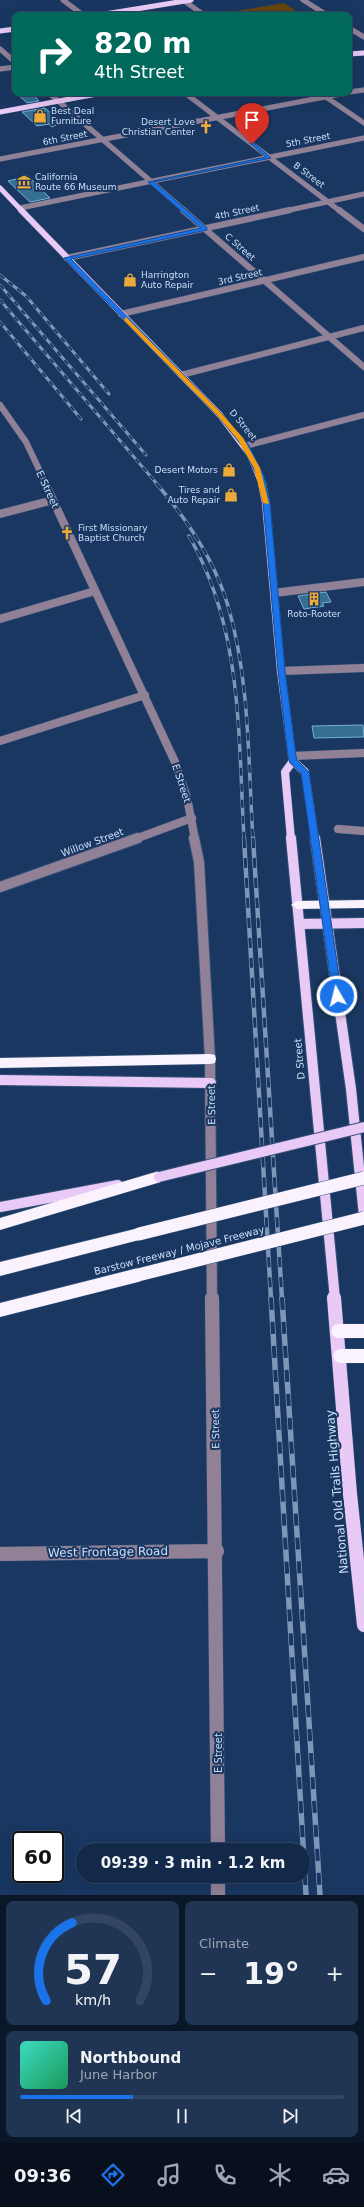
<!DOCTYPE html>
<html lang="en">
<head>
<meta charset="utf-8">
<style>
  body { margin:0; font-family:"DejaVu Sans",sans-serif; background:#203553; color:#f1f3f6; height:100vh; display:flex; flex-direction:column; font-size:15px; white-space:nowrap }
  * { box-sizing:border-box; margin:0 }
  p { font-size:13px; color:#9da6b4 }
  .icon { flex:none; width:22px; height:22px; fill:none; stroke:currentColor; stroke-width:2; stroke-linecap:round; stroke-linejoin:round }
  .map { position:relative; height:1895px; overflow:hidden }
  .drawer { display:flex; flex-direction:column; gap:6px; padding:6px; background:#0a1728; flex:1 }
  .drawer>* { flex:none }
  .banner { position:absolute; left:12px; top:12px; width:340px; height:84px; border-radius:8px; box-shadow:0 4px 16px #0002,0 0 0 1px #324561; background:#00695c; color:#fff; overflow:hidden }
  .speed { position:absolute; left:12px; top:1831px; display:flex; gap:8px; font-size:20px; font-weight:700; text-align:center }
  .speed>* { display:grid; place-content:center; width:52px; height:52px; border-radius:50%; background:#132949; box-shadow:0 4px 16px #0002,0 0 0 1px #324561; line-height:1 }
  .speed .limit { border:2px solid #111; border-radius:6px; background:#fff; color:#111 }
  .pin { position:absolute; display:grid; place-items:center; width:34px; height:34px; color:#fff; margin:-41px -17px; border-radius:50% 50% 50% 0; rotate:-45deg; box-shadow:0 0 4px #0007 }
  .pin .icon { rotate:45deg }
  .me { position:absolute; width:44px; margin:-22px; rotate:352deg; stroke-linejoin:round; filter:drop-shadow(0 0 3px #0008) }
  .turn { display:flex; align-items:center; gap:14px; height:84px; padding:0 16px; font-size:18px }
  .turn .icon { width:52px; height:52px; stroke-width:2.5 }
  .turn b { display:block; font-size:28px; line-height:34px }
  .big { font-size:30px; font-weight:700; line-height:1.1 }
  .drawer .card { flex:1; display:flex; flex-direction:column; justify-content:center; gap:6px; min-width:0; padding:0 14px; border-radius:8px; background:#203553 }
  .drawer .dial { align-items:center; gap:0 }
  .dial svg { height:104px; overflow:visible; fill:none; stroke:#324561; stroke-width:7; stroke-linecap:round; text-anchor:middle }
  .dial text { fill:#f1f3f6; stroke:none }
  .song { display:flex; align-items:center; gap:12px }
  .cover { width:48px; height:48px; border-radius:6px; background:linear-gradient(135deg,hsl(170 70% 55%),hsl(150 70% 35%)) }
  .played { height:4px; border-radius:2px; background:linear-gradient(90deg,#1a73e8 35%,#324561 35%) }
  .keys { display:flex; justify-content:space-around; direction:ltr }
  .heat { display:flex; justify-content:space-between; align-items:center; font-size:22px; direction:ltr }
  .drawer .tiles { flex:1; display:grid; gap:6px; grid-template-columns:1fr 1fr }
  .card:last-child { grid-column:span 2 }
  .trip { position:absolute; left:76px; top:1843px; width:234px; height:40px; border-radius:20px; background:#132949; box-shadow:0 4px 16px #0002,0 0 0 1px #324561; font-weight:700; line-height:40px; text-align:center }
  .tab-bar { display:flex; height:64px; justify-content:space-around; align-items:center; background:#08101d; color:#9da6b4 }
  .tab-bar .icon { width:28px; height:28px }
  .tab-bar .current { color:#1a73e8 }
  .tab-bar b { font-size:18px; color:#f1f3f6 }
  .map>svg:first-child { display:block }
  .green { fill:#63450f }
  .building { fill:#357092; stroke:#76b1d6 }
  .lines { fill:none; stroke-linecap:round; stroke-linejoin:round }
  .minor-far4-casing { stroke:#365279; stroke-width:5.5 }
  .minor-far3-casing { stroke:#365279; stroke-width:7 }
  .minor-far2-casing { stroke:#365279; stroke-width:9 }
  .minor-far1-casing { stroke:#365279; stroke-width:12 }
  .minor-casing { stroke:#365279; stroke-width:15 }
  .major-far4-casing { stroke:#365279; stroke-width:5.5 }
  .major-far3-casing { stroke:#365279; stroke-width:7 }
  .major-far2-casing { stroke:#365279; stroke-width:9 }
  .major-far1-casing { stroke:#365279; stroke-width:12 }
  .major-casing { stroke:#365279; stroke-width:15 }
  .highway-casing { stroke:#365279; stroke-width:1 }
  .minor-far4 { stroke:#908196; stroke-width:5 }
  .minor-far3 { stroke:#908196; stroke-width:6 }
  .minor-far2 { stroke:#908196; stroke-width:8 }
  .minor-far1 { stroke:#908196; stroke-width:10 }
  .minor { stroke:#908196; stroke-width:14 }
  .major-far4 { stroke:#e9c9f5; stroke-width:5 }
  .major-far3 { stroke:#e9c9f5; stroke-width:6 }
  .major-far2 { stroke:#e9c9f5; stroke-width:8 }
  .major-far1 { stroke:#e9c9f5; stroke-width:10 }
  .major { stroke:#e9c9f5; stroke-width:14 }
  .highway { fill:#faf3fd; fill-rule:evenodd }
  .rail-far3-casing { stroke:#7e96b7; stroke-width:3 }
  .rail-far2-casing { stroke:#7e96b7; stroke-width:3.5 }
  .rail-far1-casing { stroke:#7e96b7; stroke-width:4.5 }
  .rail-casing { stroke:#7e96b7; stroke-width:5.5 }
  .rail-far3 { stroke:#193761; stroke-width:2; stroke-dasharray:5.5; stroke-linecap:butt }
  .rail-far2 { stroke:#193761; stroke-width:2.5; stroke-dasharray:8; stroke-linecap:butt }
  .rail-far1 { stroke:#193761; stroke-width:3; stroke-dasharray:10; stroke-linecap:butt }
  .rail { stroke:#193761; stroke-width:4; stroke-dasharray:12; stroke-linecap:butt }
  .major-bridge-casing { stroke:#365279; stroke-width:12; stroke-linecap:butt }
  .highway-bridge-casing { stroke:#365279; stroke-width:14; stroke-linecap:butt }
  .major-bridge { stroke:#e9c9f5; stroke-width:10 }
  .highway-bridge { stroke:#faf3fd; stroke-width:13 }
  .route { fill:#1a73e8; stroke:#114b97 }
  .slow { fill:#f59e0b }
  .labels { text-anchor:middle; stroke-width:4; stroke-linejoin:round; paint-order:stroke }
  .far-poi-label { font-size:9px; fill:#cddff9; stroke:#193761; text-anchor:start }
  .far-street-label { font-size:9px; fill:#cddff9; stroke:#193761 }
  .street-label { font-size:10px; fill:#cddff9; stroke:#193761 }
  .near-street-label { font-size:12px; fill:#cddff9; stroke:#193761 }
</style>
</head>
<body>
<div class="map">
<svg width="364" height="1895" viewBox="0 0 364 1895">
  <rect width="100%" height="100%" fill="#193761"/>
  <!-- green -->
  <path class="green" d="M284,3L301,14L212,15Z"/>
  <!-- building -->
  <path class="building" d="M16,93H32L39,101L27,103Z
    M45,108L61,122L52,127L49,124L37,126L22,112Z
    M28,176L50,198L30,202L8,181Z
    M326,592L331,602L322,603L324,606L304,609L298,596Z
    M363,725L364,737L314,738L312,726Z"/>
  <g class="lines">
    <!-- minor-far4 casing -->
    <g class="minor-far4-casing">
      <path id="minor-far4" d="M63,0L83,15
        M183,0L204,15
        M303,0L327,15
        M349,28L364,37
        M0,49L15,62
        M0,69L15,67
        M349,92L364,90
        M49,93L185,211
        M185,93L340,211
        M323,95L364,123
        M0,159L346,93
        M20,208L364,138
        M285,211L364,194"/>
    </g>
    <!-- minor-far3 casing -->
    <g class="minor-far3-casing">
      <path id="minor-far3" d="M183,210L364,367
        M339,210L364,229
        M67,258L290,210
        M121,314L364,257
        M181,375L364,328
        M0,405L26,442L46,484
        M245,446L364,415"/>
    </g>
    <!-- minor-far2 casing -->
    <g class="minor-far2-casing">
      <path id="minor-far2" d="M45,483L175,762L187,798L195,839
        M0,514L53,500
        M274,593L364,582
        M0,619L95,591
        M281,671L364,668
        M0,741L145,695
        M292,756L364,753
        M338,829L364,831
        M135,839L192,818"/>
    </g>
    <!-- minor-far1 casing -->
    <g class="minor-far1-casing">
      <path id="minor-far1" d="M194,838L199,862L210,1059L212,1299
        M0,887L138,838"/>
    </g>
    <!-- minor casing -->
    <g class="minor-casing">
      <path id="minor" d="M212,1298L218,1850
        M0,1554L217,1551
        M218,1876V1895"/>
    </g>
    <!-- major-far4 casing -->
    <g class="major-far4-casing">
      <path id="major-far4" d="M99,15L191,0
        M0,31L15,29
        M349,54L364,53
        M0,112L102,93
        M0,188L22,211"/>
    </g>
    <!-- major-far3 casing -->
    <g class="major-far3-casing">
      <path id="major-far3" d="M21,210L220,415L250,455L262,484"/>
    </g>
    <!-- major-far2 casing -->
    <g class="major-far2-casing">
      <path id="major-far2" d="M262,483L266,503L281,671L292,756L293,761L305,772L315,839
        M291,839L285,772L293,761"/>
    </g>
    <!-- major-far1 casing -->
    <g class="major-far1-casing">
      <path id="major-far1" d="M291,838L335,1299
        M315,838L351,1089L364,1216
        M299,924L364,923
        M0,1080L211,1083
        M0,1207L118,1185"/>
    </g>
    <!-- major casing -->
    <g class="major-casing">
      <path id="major" d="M334,1298L350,1494L364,1625"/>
    </g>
    <!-- highway casing -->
    <g class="highway-casing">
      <path id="highway" d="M364,900V908L297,909L291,905L297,901Z
        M210,1054L215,1055L216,1059L215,1063L210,1064L0,1068V1058Z
        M159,1171L164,1173L166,1177L164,1181L0,1230V1218Z
        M139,1228L144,1229L146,1234L144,1239L139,1240L0,1276V1262Z
        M138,1268L143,1270L145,1275L143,1280L138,1282L0,1317V1303Z
        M338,1324H364V1338H338L333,1336L331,1331L333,1326Z
        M340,1349H364V1363H340L335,1361L333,1356L335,1351Z"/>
    </g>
    <!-- minor-far4 -->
    <use href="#minor-far4" class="minor-far4"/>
    <!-- minor-far3 -->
    <use href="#minor-far3" class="minor-far3"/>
    <!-- minor-far2 -->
    <use href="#minor-far2" class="minor-far2"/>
    <!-- minor-far1 -->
    <use href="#minor-far1" class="minor-far1"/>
    <!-- minor -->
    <use href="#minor" class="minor"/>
    <!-- major-far4 -->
    <use href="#major-far4" class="major-far4"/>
    <!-- major-far3 -->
    <use href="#major-far3" class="major-far3"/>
    <!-- major-far2 -->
    <use href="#major-far2" class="major-far2"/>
    <!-- major-far1 -->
    <use href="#major-far1" class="major-far1"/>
    <!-- major -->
    <use href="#major" class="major"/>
    <!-- highway -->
    <use href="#highway" class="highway"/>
    <!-- rail-far3 casing -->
    <g class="rail-far3-casing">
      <path id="rail-far3" d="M0,275L26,296L109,394
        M0,285L146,455
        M0,300L157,484
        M0,322L81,419"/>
    </g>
    <!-- rail-far2 casing -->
    <g class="rail-far2-casing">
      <path id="rail-far2" d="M156,483C186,518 215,561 228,606C250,680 248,762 253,839
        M189,536C243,630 238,734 244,839"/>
    </g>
    <!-- rail-far1 casing -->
    <g class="rail-far1-casing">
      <path id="rail-far1" d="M244,838L271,1299
        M253,838L282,1299"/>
    </g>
    <!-- rail casing -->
    <g class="rail-casing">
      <path id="rail" d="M271,1298L306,1895
        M282,1298L320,1895"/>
    </g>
    <!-- rail-far3 -->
    <use href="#rail-far3" class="rail-far3"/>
    <!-- rail-far2 -->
    <use href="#rail-far2" class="rail-far2"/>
    <!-- rail-far1 -->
    <use href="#rail-far1" class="rail-far1"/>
    <!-- rail -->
    <use href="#rail" class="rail"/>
    <!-- major-bridge casing -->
    <g class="major-bridge-casing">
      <path id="major-bridge" d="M159,1177L364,1127"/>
    </g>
    <!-- highway-bridge casing -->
    <g class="highway-bridge-casing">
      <path id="highway-bridge" d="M139,1234L364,1178
        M138,1275L364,1218"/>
    </g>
    <!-- major-bridge -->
    <use href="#major-bridge" class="major-bridge"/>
    <!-- highway-bridge -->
    <use href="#highway-bridge" class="highway-bridge"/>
  </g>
  <!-- route -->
  <path class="route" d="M250,143H254L271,158L154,182L207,228V230L71,259L222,414L248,444L264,476L270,503L285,671L296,756L297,760L309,772L342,996L337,1000L333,996L301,773L290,763L288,756L278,671L263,503L257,476L242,446L218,416L64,258L201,228L148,182L266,157Z"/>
  <!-- slow -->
  <path class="slow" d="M126,317L222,414L243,438L260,468L269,504L263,503L254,468L238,440L218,416L124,320Z"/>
  <!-- icons -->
  <defs>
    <g id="shop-bare" transform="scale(1.08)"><path d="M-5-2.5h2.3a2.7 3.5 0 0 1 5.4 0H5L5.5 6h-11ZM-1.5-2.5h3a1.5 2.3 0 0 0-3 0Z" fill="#ebaa39" stroke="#193761" stroke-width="2.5" paint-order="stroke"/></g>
    <g id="church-bare" transform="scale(1.08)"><path d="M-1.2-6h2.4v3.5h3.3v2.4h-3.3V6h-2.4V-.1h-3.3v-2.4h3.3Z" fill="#ebaa39" stroke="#193761" stroke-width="2.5" paint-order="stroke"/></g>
    <g id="museum-bare" transform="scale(1.08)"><path d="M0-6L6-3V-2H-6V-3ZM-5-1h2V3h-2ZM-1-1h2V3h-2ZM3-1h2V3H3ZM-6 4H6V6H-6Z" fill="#ebaa39" stroke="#193761" stroke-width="2.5" paint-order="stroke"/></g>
    <g id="building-bare" transform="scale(1.08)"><path d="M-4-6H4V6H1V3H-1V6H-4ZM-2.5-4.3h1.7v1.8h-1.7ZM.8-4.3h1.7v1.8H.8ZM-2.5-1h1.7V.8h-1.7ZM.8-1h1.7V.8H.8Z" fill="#ebaa39" stroke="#193761" stroke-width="2.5" paint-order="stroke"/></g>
  </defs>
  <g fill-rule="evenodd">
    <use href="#shop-bare" x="40" y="116"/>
    <use href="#church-bare" x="206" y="127"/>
    <use href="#museum-bare" x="24" y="182"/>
    <use href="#shop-bare" x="130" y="280"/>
    <use href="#shop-bare" x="229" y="470"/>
    <use href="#shop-bare" x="231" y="495"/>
    <use href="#church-bare" x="67" y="533"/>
    <use href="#building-bare" x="314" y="599"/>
  </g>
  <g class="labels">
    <!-- far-poi labels -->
    <g class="far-poi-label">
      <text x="51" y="114">Best Deal<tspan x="51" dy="10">Furniture</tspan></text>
      <text x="195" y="125" text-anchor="end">Desert Love<tspan x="195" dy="10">Christian Center</tspan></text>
      <text x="35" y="180">California<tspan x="35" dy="10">Route 66 Museum</tspan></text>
      <text x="141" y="278">Harrington<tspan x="141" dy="10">Auto Repair</tspan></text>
      <text x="218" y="473" text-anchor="end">Desert Motors</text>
      <text x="220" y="493" text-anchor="end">Tires and<tspan x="220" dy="10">Auto Repair</tspan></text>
      <text x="78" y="531">First Missionary<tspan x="78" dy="10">Baptist Church</tspan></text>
      <text x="314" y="617" text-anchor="middle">Roto-Rooter</text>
    </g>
    <!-- far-street labels -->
    <g class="far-street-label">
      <text transform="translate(65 138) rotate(-11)" y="3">6th Street</text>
      <text transform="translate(308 140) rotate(-11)" y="3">5th Street</text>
      <text transform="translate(309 175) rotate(37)" y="3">B Street</text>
      <text transform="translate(237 212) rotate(-12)" y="3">4th Street</text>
      <text transform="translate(240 247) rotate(41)" y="3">C Street</text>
      <text transform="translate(240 277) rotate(-13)" y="3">3rd Street</text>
      <text transform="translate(243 425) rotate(51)" y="3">D Street</text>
    </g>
    <!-- street labels -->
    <g class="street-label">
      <text transform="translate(48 489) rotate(65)" y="4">E Street</text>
      <text transform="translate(182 783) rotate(72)" y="4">E Street</text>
      <text transform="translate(92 842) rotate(-20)" y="4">Willow Street</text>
      <text transform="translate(299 1059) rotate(-95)" y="4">D Street</text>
      <text transform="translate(211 1105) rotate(-91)" y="4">E Street</text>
      <text transform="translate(179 1250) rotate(-14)" y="4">Barstow Freeway / Mojave Freeway</text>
      <text transform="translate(215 1429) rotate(-91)" y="4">E Street</text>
      <text transform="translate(218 1753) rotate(-90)" y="4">E Street</text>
    </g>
    <!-- near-street labels -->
    <g class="near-street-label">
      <text transform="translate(337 1492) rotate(-95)" y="4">National Old Trails Highway</text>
      <text transform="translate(108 1552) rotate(-1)" y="4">West Frontage Road</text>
    </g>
  </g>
</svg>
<div class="speed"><div class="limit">60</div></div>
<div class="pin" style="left:252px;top:144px;background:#d93025"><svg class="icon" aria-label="arrive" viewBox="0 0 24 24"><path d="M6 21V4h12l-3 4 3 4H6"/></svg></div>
<svg class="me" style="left:337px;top:996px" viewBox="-20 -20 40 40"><circle r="17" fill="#1a73e8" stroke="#fff" stroke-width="3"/><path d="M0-11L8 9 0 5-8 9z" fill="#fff"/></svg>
<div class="trip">09:39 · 3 min · 1.2 km</div>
<div class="banner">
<div class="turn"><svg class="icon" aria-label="right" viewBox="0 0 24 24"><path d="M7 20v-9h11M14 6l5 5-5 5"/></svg><div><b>820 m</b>4th Street</div></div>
</div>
</div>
<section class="drawer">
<div class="tiles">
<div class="card dial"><svg viewBox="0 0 100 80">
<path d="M14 69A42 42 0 1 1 86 69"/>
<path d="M14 69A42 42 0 0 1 34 9" stroke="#1a73e8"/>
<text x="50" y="56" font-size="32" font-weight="700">57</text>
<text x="50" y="72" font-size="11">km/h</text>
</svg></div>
<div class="card"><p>Climate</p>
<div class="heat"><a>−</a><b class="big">19°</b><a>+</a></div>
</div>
<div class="card">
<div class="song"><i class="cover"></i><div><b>Northbound</b><p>June Harbor</p></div></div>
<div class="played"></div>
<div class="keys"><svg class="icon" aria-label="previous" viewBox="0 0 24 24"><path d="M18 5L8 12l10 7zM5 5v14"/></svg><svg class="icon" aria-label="pause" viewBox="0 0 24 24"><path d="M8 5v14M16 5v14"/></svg><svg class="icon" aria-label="next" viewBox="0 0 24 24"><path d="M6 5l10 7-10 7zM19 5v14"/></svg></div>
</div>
</div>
</section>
<nav class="tab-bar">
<b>09:36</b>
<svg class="icon current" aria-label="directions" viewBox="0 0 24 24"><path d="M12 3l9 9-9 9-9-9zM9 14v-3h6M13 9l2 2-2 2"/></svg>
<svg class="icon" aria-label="music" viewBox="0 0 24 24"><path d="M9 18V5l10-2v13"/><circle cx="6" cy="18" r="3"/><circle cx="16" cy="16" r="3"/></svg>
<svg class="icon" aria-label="phone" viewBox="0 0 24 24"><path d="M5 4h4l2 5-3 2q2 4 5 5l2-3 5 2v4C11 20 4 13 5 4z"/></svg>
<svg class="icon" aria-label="climate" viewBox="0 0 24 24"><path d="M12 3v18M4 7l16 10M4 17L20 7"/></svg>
<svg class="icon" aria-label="car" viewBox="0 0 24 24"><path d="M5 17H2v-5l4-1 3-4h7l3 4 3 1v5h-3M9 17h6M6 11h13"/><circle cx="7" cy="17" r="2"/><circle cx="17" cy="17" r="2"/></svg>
</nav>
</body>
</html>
